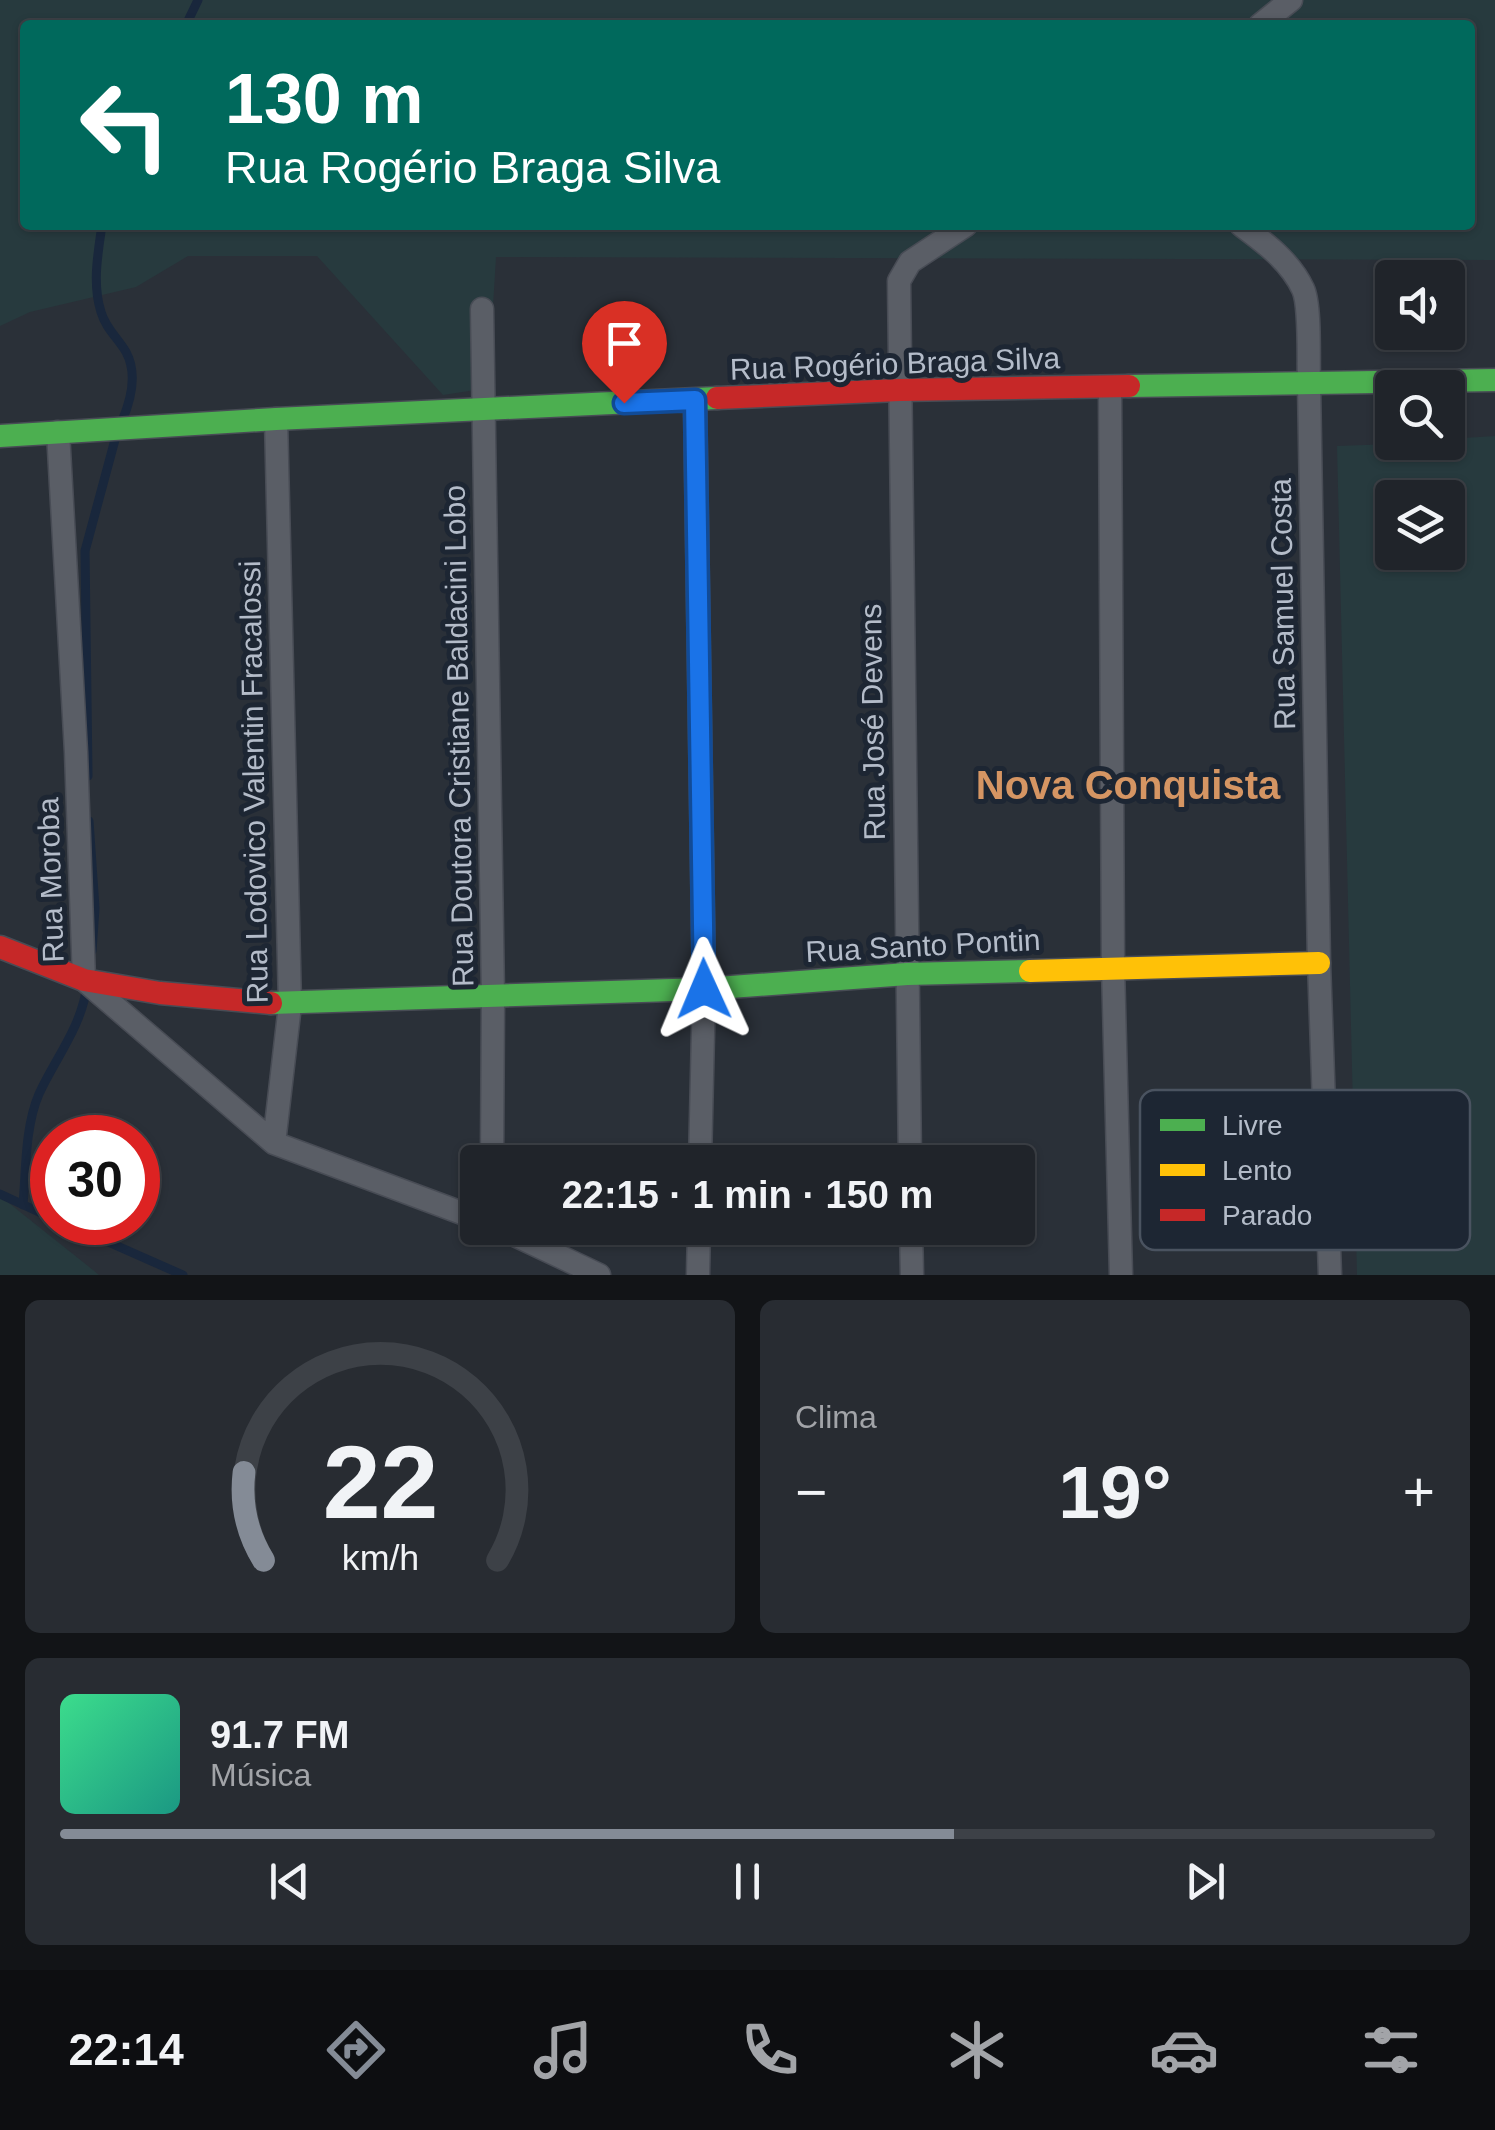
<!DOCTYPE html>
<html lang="pt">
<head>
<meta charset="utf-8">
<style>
  body { margin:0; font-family:Helvetica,sans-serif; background:#282c32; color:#f1f3f6; height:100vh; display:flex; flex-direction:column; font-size:38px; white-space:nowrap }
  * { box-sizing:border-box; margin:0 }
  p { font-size:32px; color:#a2a4a8 }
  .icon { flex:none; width:55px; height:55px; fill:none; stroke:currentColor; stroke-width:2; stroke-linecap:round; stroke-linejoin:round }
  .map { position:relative; height:1275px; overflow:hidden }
  .drawer { display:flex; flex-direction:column; gap:25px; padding:25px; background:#121417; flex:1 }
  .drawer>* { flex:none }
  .banner { position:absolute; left:20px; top:20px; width:1455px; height:210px; border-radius:10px; box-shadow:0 2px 8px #0004,0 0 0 2px #3d4147; background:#00695c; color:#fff; overflow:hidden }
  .controls { position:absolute; left:1375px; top:260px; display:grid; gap:20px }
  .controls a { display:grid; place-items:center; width:90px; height:90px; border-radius:10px; background:#20242a; box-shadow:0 2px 8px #0004,0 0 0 2px #3d4147; font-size:50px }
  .speed { position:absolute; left:30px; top:1115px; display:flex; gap:20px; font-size:50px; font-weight:700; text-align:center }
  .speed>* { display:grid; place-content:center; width:130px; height:130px; border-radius:50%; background:#20242a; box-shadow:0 2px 8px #0004,0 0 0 2px #3d4147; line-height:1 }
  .speed .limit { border:15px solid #d22; background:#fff; color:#111 }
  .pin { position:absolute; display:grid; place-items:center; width:85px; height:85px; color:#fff; margin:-102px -42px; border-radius:50% 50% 50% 0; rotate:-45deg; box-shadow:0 0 10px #0007 }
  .pin .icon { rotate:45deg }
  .me { position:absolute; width:110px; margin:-55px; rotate:359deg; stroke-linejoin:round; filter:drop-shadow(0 0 8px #0008) }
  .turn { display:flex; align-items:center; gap:35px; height:210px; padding:0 40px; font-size:45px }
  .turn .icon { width:130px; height:130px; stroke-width:2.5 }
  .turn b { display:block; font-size:70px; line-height:85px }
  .big { font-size:75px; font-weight:700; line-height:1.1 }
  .drawer .widget { flex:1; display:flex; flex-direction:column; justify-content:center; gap:15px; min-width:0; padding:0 35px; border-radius:15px; background:#282c32 }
  .drawer .dial { align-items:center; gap:0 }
  .dial svg { height:260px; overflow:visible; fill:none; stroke:#3d4147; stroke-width:7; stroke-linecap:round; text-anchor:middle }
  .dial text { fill:#f1f3f6; stroke:none }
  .song { display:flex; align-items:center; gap:30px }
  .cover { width:120px; height:120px; border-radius:15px; background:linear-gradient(135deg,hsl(150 70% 55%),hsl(170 70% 35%)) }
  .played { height:10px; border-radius:5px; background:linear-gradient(90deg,#848b96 65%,#3d4147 65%) }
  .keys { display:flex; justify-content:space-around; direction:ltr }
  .heat { display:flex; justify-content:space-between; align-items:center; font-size:55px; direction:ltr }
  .drawer .tiles { flex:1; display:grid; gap:25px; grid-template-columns:1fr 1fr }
  .widget:last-child { grid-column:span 2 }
  .trip { position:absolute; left:460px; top:1145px; width:575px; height:100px; border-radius:10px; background:#20242a; box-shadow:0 2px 8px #0004,0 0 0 2px #3d4147; font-weight:700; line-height:100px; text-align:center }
  .menu { display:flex; height:160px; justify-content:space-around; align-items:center; background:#0d0e11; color:#a2a4a8 }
  .menu .icon { width:70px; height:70px }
  .menu .current { color:#848b96 }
  .menu b { font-size:45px; color:#f1f3f6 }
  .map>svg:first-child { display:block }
  .green { fill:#273a3e; fill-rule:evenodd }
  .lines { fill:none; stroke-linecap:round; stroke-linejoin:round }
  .stream { stroke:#19273c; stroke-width:9 }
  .street-casing { stroke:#484c55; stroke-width:25 }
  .fast-casing { stroke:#484c55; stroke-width:25 }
  .slow-casing { stroke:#484c55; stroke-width:25 }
  .jam-casing { stroke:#484c55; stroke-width:25 }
  .street { stroke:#5a5e66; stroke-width:22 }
  .fast { stroke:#4caf50; stroke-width:22 }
  .slow { stroke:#ffc107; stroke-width:22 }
  .jam { stroke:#c62828; stroke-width:22 }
  .route-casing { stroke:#114b97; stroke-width:25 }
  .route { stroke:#1a73e8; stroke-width:18 }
  .labels { text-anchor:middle; stroke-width:10; stroke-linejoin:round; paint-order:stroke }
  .street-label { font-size:30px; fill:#b4bcc9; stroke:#1d2633 }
  .district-label { font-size:40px; font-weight:bold; fill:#d59563; stroke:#1d2633 }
  .key { fill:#1d2633; stroke:#4a5360; stroke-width:2.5 }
  .key-label { font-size:28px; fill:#b4bcc9 }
</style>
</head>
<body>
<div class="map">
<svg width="1495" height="1275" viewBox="0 0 1495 1275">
  <rect width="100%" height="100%" fill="#2a3038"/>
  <!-- green -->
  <path class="green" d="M0,0H1495V260L496,257L488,388L443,395L317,256H188L136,287L30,312L0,326ZM25,25H1470V225H25Z
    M1495,436V1275H1357L1337,446L1448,442V439ZM1392,498H1448V552H1392Z
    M0,1196L88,1266L99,1275H0Z"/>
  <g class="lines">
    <!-- stream -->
    <path class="stream" d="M186,25L198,0
      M102,225C98,253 92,284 101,312C106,329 118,338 126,352C138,374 131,400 122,421
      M88,776L85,551L116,436
      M89,821L95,908L92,951
      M0,1194L52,1218
      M23,1205C26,1170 25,1126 39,1094C56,1057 81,1028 87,986
      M63,1222L183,1275"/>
    <!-- street casing -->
    <g class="street-casing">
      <path id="street" d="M1260,25L1291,0
        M1241,225C1264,242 1290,261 1303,289C1311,306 1308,363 1309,385L1319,963L1330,1275
        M482,309L493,996L492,1162
        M1110,388L1113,967L1121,1275
        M695,400L704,989L700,1162
        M58,432L76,752L84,980L274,1143L478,1219
        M274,1143L290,1005L276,419
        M910,1162L899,281L910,262L966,225
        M500,1228L599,1275
        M911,1228L912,1275
        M698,1275L699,1228"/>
    </g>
    <!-- fast casing -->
    <g class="fast-casing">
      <path id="fast" d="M1129,386L1495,380
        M0,436L276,419L717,398
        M271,1003L704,989L907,974L1030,971"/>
    </g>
    <!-- slow casing -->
    <g class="slow-casing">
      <path id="slow" d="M1030,971L1319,963"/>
    </g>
    <!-- jam casing -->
    <g class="jam-casing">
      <path id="jam" d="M717,398L899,390L1129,386
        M0,947L84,980L160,993L271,1003"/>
    </g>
    <!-- street -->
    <use href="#street" class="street"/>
    <!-- fast -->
    <use href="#fast" class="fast"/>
    <!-- slow -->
    <use href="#slow" class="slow"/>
    <!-- jam -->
    <use href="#jam" class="jam"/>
  </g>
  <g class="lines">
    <!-- route casing -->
    <g class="route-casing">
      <path id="route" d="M624,403L695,400L704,989"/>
    </g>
    <!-- route -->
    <use href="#route" class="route"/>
  </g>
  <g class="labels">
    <!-- street labels -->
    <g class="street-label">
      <text transform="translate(895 364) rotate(-2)" y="10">Rua Rogério Braga Silva</text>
      <text transform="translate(1283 604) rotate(-91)" y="10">Rua Samuel Costa</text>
      <text transform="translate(873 722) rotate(-91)" y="10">Rua José Devens</text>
      <text transform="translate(459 736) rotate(-91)" y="10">Rua Doutora Cristiane Baldacini Lobo</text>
      <text transform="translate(254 782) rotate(-91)" y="10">Rua Lodovico Valentin Fracalossi</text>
      <text transform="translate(51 880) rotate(-92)" y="10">Rua Moroba</text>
      <text transform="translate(923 946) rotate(-3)" y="10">Rua Santo Pontin</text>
    </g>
    <!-- district labels -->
    <g class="district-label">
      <text x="1128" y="799">Nova Conquista</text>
    </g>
  </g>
  <!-- legend -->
  <rect x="1140" y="1090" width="330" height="160" rx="15" class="key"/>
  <rect x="1160" y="1119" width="45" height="12" fill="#4caf50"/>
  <rect x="1160" y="1164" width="45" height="12" fill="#ffc107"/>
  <rect x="1160" y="1209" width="45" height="12" fill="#c62828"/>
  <g class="key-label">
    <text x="1222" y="1135">Livre</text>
    <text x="1222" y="1180">Lento</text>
    <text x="1222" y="1225">Parado</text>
  </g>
</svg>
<div class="controls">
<a><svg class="icon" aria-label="sound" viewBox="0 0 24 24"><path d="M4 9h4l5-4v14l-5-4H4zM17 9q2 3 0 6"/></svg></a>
<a><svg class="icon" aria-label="search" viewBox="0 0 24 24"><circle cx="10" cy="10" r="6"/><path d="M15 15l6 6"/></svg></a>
<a><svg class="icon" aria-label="layers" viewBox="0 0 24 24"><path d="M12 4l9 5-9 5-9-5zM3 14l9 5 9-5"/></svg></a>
</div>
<div class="speed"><div class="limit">30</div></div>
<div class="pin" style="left:624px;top:403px;background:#d93025"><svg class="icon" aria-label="arrive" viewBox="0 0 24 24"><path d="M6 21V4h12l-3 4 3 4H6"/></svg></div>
<svg class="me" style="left:704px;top:989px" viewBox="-20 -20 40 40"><path d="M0-17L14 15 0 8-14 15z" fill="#1a73e8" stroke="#fff" stroke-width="4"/></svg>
<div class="trip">22:15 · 1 min · 150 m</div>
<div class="banner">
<div class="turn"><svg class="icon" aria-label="left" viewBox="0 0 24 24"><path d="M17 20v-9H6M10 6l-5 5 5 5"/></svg><div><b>130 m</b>Rua Rogério Braga Silva</div></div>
</div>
</div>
<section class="drawer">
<div class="tiles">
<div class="widget dial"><svg viewBox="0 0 100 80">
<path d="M14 69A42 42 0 1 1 86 69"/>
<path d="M14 69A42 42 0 0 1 8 42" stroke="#848b96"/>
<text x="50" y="56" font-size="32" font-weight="700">22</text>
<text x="50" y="72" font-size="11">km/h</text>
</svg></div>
<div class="widget"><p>Clima</p>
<div class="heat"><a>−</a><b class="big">19°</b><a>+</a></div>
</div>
<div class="widget">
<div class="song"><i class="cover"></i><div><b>91.7 FM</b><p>Música</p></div></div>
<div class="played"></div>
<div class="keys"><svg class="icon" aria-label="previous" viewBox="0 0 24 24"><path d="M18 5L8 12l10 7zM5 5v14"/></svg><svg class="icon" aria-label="pause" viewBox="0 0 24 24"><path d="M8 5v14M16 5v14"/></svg><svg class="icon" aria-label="next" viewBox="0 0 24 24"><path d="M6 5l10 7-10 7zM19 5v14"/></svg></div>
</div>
</div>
</section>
<nav class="menu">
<b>22:14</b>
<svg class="icon current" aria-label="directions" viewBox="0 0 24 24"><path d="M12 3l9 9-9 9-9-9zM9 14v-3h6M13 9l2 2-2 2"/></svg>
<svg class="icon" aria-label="music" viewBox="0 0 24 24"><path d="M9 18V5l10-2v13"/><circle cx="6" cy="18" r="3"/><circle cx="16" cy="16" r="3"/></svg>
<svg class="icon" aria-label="phone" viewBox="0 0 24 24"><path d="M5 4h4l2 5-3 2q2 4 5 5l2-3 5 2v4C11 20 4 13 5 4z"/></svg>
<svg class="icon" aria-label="climate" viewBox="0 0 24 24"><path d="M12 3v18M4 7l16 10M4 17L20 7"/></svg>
<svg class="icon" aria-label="car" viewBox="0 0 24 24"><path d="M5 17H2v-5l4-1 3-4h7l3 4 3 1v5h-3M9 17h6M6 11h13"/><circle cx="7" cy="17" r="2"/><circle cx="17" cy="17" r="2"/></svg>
<svg class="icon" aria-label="filters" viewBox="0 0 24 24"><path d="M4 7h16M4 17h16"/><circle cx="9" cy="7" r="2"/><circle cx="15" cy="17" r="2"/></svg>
</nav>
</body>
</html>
